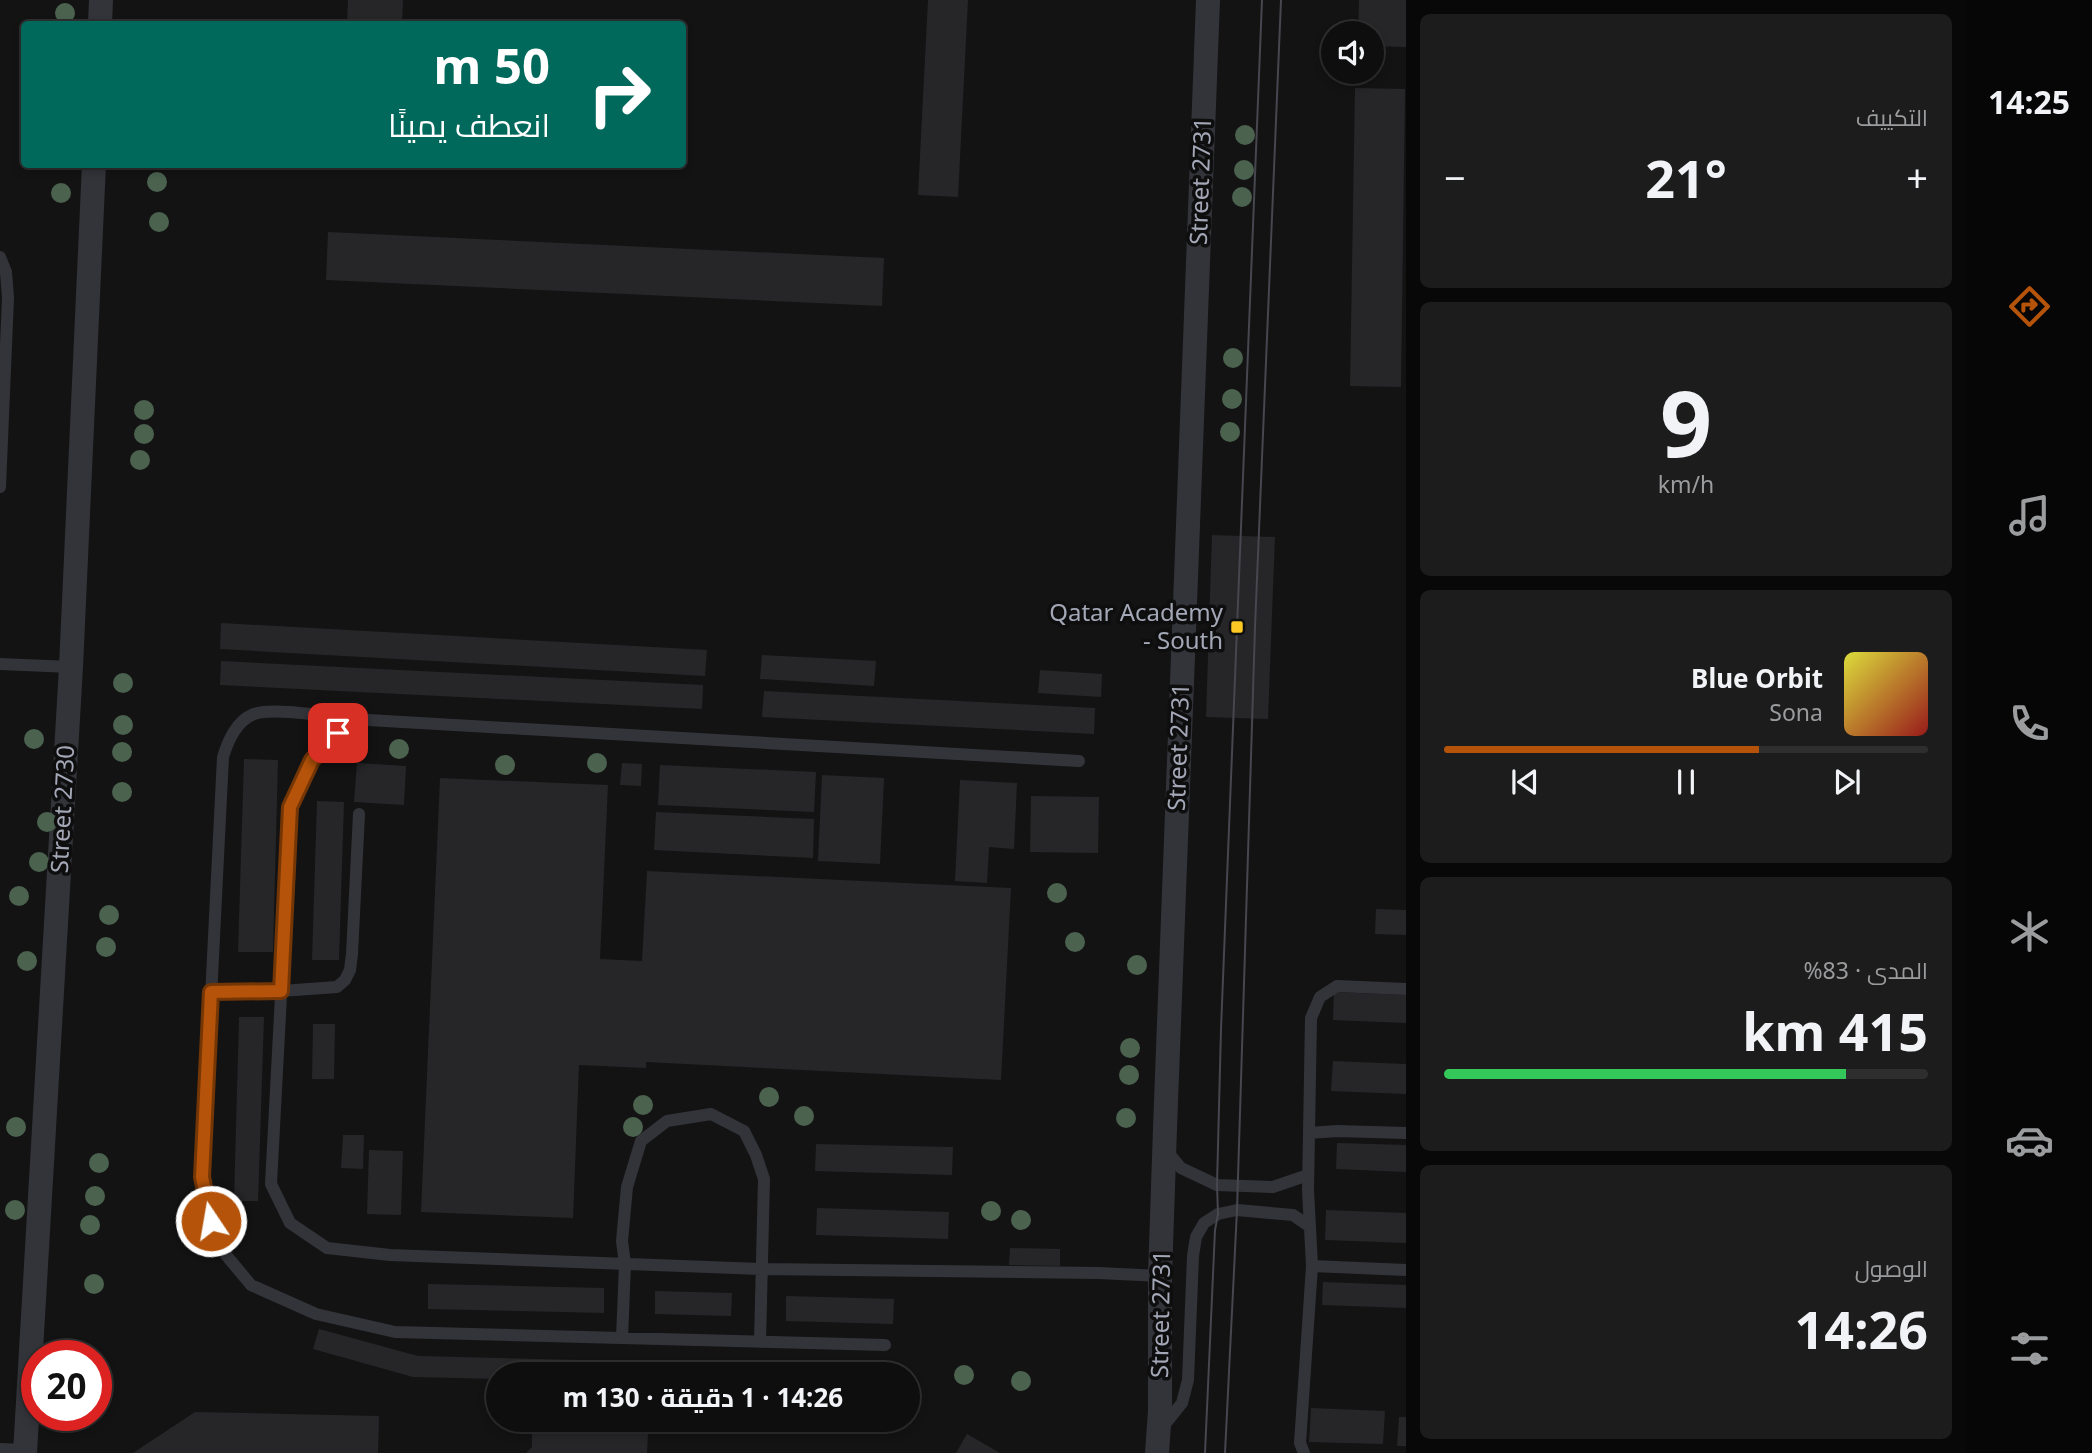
<!DOCTYPE html>
<html lang="ar">
<head>
<meta charset="utf-8">
<style>
  body { margin:0; font-family:"Noto Sans",Cairo,sans-serif; background:#1c1c1d; color:#f1f3f6; direction:rtl; height:100vh; display:flex; flex-direction:column; font-size:26px; white-space:nowrap }
  * { box-sizing:border-box; margin:0 }
  p { font-size:23px; color:#9b9c9e }
  .icon { flex:none; width:38px; height:38px; fill:none; stroke:currentColor; stroke-width:2; stroke-linecap:round; stroke-linejoin:round }
  .map { position:relative; flex:1; overflow:hidden; direction:ltr }
  .panel { display:flex; flex-direction:column; gap:14px; padding:14px; background:#080808; width:560px }
  .panel>* { flex:none }
  .hud { position:absolute; left:21px; top:21px; width:665px; height:147px; border-radius:7px; box-shadow:0 4px 10px #0003,0 0 0 2px #2e2e2f; direction:rtl; background:#00695c; color:#fff; overflow:hidden }
  .fabs { position:absolute; left:1321px; top:21px; display:grid; gap:14px }
  .fabs a { display:grid; place-items:center; width:63px; height:63px; border-radius:50%; background:#0e0e0f; box-shadow:0 4px 10px #0003,0 0 0 2px #2e2e2f; font-size:35px }
  .speed { position:absolute; left:21px; top:1340px; display:flex; gap:14px; font-size:35px; font-weight:700; text-align:center }
  .speed>* { display:grid; place-content:center; width:91px; height:91px; border-radius:50%; background:#0e0e0f; box-shadow:0 4px 10px #0003,0 0 0 2px #2e2e2f; line-height:1 }
  .speed .limit { border:10px solid #d22; background:#fff; color:#111 }
  .pin { position:absolute; display:grid; place-items:center; width:60px; height:60px; color:#fff; margin:-30px; border-radius:14px; box-shadow:0 4px 10px #0006 }
  .me { position:absolute; width:77px; margin:-38px; rotate:348deg; stroke-linejoin:round; filter:drop-shadow(0 0 5px #0008) }
  .turn { display:flex; align-items:center; gap:24px; height:147px; padding:0 21px; font-size:32px }
  .turn .icon { width:91px; height:91px; stroke-width:2.5 }
  .turn b { display:block; font-size:49px; line-height:60px }
  .big { font-size:52px; font-weight:700; line-height:1.1 }
  .panel .widget { flex:1; display:flex; flex-direction:column; justify-content:center; gap:10px; min-width:0; padding:0 24px; border-radius:10px; background:#1c1c1d }
  .panel .dial { align-items:center; gap:0 }
  .dial b { font-size:91px; line-height:1 }
  .song { display:flex; align-items:center; gap:21px }
  .cover { width:84px; height:84px; border-radius:10px; background:linear-gradient(135deg,hsl(60 70% 55%),hsl(0 70% 35%)) }
  .played { height:7px; border-radius:4px; background:linear-gradient(90deg,#b45309 65%,#2e2e2f 65%) }
  .keys { display:flex; justify-content:space-around; direction:ltr }
  .heat { display:flex; justify-content:space-between; align-items:center; font-size:38px; direction:ltr }
  .charge { height:10px; border-radius:5px; background:linear-gradient(90deg,#34c759 83%,#2e2e2f 0) }
  .trip { position:absolute; left:486px; top:1362px; width:434px; height:70px; border-radius:35px; background:#0e0e0f; box-shadow:0 4px 10px #0003,0 0 0 2px #2e2e2f; font-weight:700; line-height:70px; text-align:center; direction:rtl }
  main { display:flex; flex:1; min-height:0 }
  .tab-bar { display:flex; flex-direction:column; width:126px; justify-content:space-around; align-items:center; background:#060606; color:#9b9c9e }
  .tab-bar .icon { width:49px; height:49px }
  .tab-bar .current { color:#b45309 }
  .tab-bar b { font-size:32px; color:#f1f3f6 }
  .map>svg:first-child { display:block }
  .building { fill:#262528 }
  .lines { fill:none; stroke-linecap:round; stroke-linejoin:round }
  .service { stroke:#33343a; stroke-width:12 }
  .minor { stroke:#33343a; stroke-width:24 }
  .tram { stroke:#46474f; stroke-width:2 }
  .tree { fill:#4b624f }
  .route-casing { stroke:#753606; stroke-width:18 }
  .route { stroke:#b45309; stroke-width:12 }
  .poi-dot { fill:#fbc824; stroke:#0e0e0f; stroke-width:2.5 }
  .labels { text-anchor:middle; stroke-width:7; stroke-linejoin:round; paint-order:stroke }
  .street-label { font-size:24px; fill:#a3a7b6; stroke:#0e0e0f }
  .poi-label { font-size:24px; fill:#a3a7b6; stroke:#0e0e0f; text-anchor:end }
</style>
</head>
<body>
<main>
<nav class="tab-bar">
<b>14:25</b>
<svg class="icon current" aria-label="directions" viewBox="0 0 24 24"><path d="M12 3l9 9-9 9-9-9zM9 14v-3h6M13 9l2 2-2 2"/></svg>
<svg class="icon" aria-label="music" viewBox="0 0 24 24"><path d="M9 18V5l10-2v13"/><circle cx="6" cy="18" r="3"/><circle cx="16" cy="16" r="3"/></svg>
<svg class="icon" aria-label="phone" viewBox="0 0 24 24"><path d="M5 4h4l2 5-3 2q2 4 5 5l2-3 5 2v4C11 20 4 13 5 4z"/></svg>
<svg class="icon" aria-label="climate" viewBox="0 0 24 24"><path d="M12 3v18M4 7l16 10M4 17L20 7"/></svg>
<svg class="icon" aria-label="car" viewBox="0 0 24 24"><path d="M5 17H2v-5l4-1 3-4h7l3 4 3 1v5h-3M9 17h6M6 11h13"/><circle cx="7" cy="17" r="2"/><circle cx="17" cy="17" r="2"/></svg>
<svg class="icon" aria-label="filters" viewBox="0 0 24 24"><path d="M4 7h16M4 17h16"/><circle cx="9" cy="7" r="2"/><circle cx="15" cy="17" r="2"/></svg>
</nav>
<section class="panel">
<div class="widget"><p>التكييف</p>
<div class="heat"><a>−</a><b class="big">21°</b><a>+</a></div>
</div>
<div class="widget dial"><b>9</b><p>km/h</p></div>
<div class="widget">
<div class="song"><i class="cover"></i><div><b>Blue Orbit</b><p>Sona</p></div></div>
<div class="played"></div>
<div class="keys"><svg class="icon" aria-label="previous" viewBox="0 0 24 24"><path d="M18 5L8 12l10 7zM5 5v14"/></svg><svg class="icon" aria-label="pause" viewBox="0 0 24 24"><path d="M8 5v14M16 5v14"/></svg><svg class="icon" aria-label="next" viewBox="0 0 24 24"><path d="M6 5l10 7-10 7zM19 5v14"/></svg></div>
</div>
<div class="widget"><p>المدى · 83%</p><b class="big">415 km</b><div class="charge"></div></div>
<div class="widget"><p>الوصول</p><b class="big">14:26</b></div>
</section>
<div class="map">
<svg width="1406" height="1453" viewBox="0 0 1406 1453">
  <rect width="100%" height="100%" fill="#131314"/>
  <!-- building -->
  <path class="building" d="M348,0H403L402,24H347Z
    M928,0H968L958,197L918,195Z
    M1359,0H1406V47L1372,46V33H1358Z
    M1355,88L1405,89L1401,387L1350,386Z
    M328,232L884,258L882,306L326,280Z
    M1212,535L1275,537L1268,719L1206,717Z
    M221,623L707,650L705,676L220,649Z
    M762,655L876,661L874,686L760,679Z
    M221,661L703,685L702,709L220,685Z
    M1040,670L1102,674L1101,697L1038,693Z
    M764,691L1095,708L1094,734L762,717Z
    M244,759L278,760L273,952H238Z
    M357,763L406,766L404,805L354,802Z
    M622,763L642,764L641,786L620,785Z
    M660,765L816,772L814,812L658,805Z
    M822,775L884,778L880,864L818,861Z
    M440,778L608,785L600,959L642,961L647,871L1011,888L1001,1080L646,1062V1068L579,1065L573,1218L421,1212Z
    M960,780L1017,783L1014,849L989,847L987,883L955,881Z
    M1031,796L1099,797L1098,853L1030,852Z
    M317,801L344,802L339,960H312Z
    M656,812L814,819L813,858L654,850Z
    M1376,909L1406,910V935L1375,934Z
    M1334,992L1406,995V1023L1333,1020Z
    M239,1017H264L258,1201H234Z
    M313,1024H335L334,1079H312Z
    M1333,1061L1406,1064V1094L1331,1091Z
    M343,1135H364L363,1169L341,1168Z
    M1337,1143L1406,1145V1172L1336,1169Z
    M816,1144L953,1147L952,1175L815,1171Z
    M369,1150L403,1151L401,1215L367,1214Z
    M817,1208L949,1212L948,1239L816,1235Z
    M1326,1210L1406,1213V1243L1325,1240Z
    M1010,1248L1060,1249V1266L1009,1265Z
    M1323,1282L1406,1285V1308L1322,1305Z
    M428,1284L604,1288V1313L428,1309Z
    M655,1291L732,1293L731,1316L655,1314Z
    M786,1296L894,1299L893,1324L786,1321Z
    M319,1329L418,1356L863,1367V1374H499V1379L413,1377L313,1349Z
    M1311,1408L1385,1411L1383,1444L1309,1442Z
    M195,1412L379,1416L378,1453H133Z
    M1399,1417H1406V1446H1397Z
    M532,1428L648,1434L647,1453H526L532,1447Z
    M967,1434L1000,1453H956Z"/>
  <g class="lines">
    <!-- service -->
    <path class="service" d="M0,257L6,272L8,298L0,487
      M0,664L71,667
      M351,719C330,717 273,707 254,714C236,721 228,741 223,757L202,1177L216,1243L251,1285L316,1314L395,1332L885,1345
      M1079,761L351,719L312,760L291,807L271,1184L290,1223L327,1248L390,1255L761,1269L1099,1273L1160,1276
      M211,992L281,991L337,987L345,980L350,970L352,954L359,814
      M1309,1133L1337,1131L1406,1133
      M1166,1150L1181,1168L1217,1185L1273,1187L1308,1175
      M1312,1266L1406,1270
      M622,1338L625,1264L622,1241L627,1187L641,1141L667,1121L711,1114L744,1131L756,1155L764,1179L760,1342
      M1161,1429L1182,1403L1188,1380L1193,1256L1196,1237L1204,1223L1218,1214L1237,1210L1293,1215L1309,1226
      M0,1449L25,1450
      M1304,1453L1300,1443L1312,1266L1308,1190L1311,1018L1320,997L1337,986L1406,989"/>
    <!-- minor -->
    <path class="minor" d="M100,24L101,0
      M25,1453L71,667L94,164
      M1157,1453L1160,1411V1276L1165,1128L1208,0"/>
    <!-- tram -->
    <path class="tram" d="M1205,1453L1215,1230L1218,1214L1217,1185L1221,1029L1262,0
      M1225,1453L1237,1210L1255,627L1281,0"/>
  </g>
  <!-- trees -->
  <g class="tree">
    <circle cx="65" cy="13" r="10"/>
    <circle cx="1245" cy="135" r="10"/>
    <circle cx="1244" cy="170" r="10"/>
    <circle cx="157" cy="182" r="10"/>
    <circle cx="61" cy="193" r="10"/>
    <circle cx="1242" cy="197" r="10"/>
    <circle cx="159" cy="222" r="10"/>
    <circle cx="1233" cy="358" r="10"/>
    <circle cx="1232" cy="399" r="10"/>
    <circle cx="144" cy="410" r="10"/>
    <circle cx="1230" cy="432" r="10"/>
    <circle cx="144" cy="434" r="10"/>
    <circle cx="140" cy="460" r="10"/>
    <circle cx="123" cy="683" r="10"/>
    <circle cx="123" cy="725" r="10"/>
    <circle cx="34" cy="739" r="10"/>
    <circle cx="399" cy="749" r="10"/>
    <circle cx="122" cy="752" r="10"/>
    <circle cx="597" cy="763" r="10"/>
    <circle cx="505" cy="765" r="10"/>
    <circle cx="122" cy="792" r="10"/>
    <circle cx="47" cy="822" r="10"/>
    <circle cx="39" cy="862" r="10"/>
    <circle cx="1057" cy="893" r="10"/>
    <circle cx="19" cy="896" r="10"/>
    <circle cx="109" cy="915" r="10"/>
    <circle cx="1075" cy="942" r="10"/>
    <circle cx="106" cy="947" r="10"/>
    <circle cx="27" cy="961" r="10"/>
    <circle cx="1137" cy="965" r="10"/>
    <circle cx="1130" cy="1048" r="10"/>
    <circle cx="1129" cy="1075" r="10"/>
    <circle cx="769" cy="1097" r="10"/>
    <circle cx="643" cy="1105" r="10"/>
    <circle cx="804" cy="1116" r="10"/>
    <circle cx="1126" cy="1118" r="10"/>
    <circle cx="16" cy="1127" r="10"/>
    <circle cx="633" cy="1127" r="10"/>
    <circle cx="99" cy="1163" r="10"/>
    <circle cx="95" cy="1196" r="10"/>
    <circle cx="15" cy="1210" r="10"/>
    <circle cx="991" cy="1211" r="10"/>
    <circle cx="1021" cy="1220" r="10"/>
    <circle cx="90" cy="1225" r="10"/>
    <circle cx="94" cy="1284" r="10"/>
    <circle cx="964" cy="1375" r="10"/>
    <circle cx="1021" cy="1381" r="10"/>
  </g>
  <g class="lines">
    <!-- route casing -->
    <g class="route-casing">
      <path id="route" d="M211,1221L202,1177L211,992L281,991L290,807L312,760L338,733"/>
    </g>
    <!-- route -->
    <use href="#route" class="route"/>
  </g>
  <!-- markers -->
  <rect class="poi-dot" x="1230" y="620" width="14" height="14" rx="3.5"/>
  <g class="labels">
    <!-- street labels -->
    <g class="street-label">
      <text transform="translate(1201 181) rotate(-88)" y="8">Street 2731</text>
      <text transform="translate(1179 747) rotate(-88)" y="8">Street 2731</text>
      <text transform="translate(63 809) rotate(-87)" y="8">Street 2730</text>
      <text transform="translate(1161 1314) rotate(-89)" y="8">Street 2731</text>
    </g>
    <!-- poi labels -->
    <g class="poi-label">
      <text x="1223" y="621">Qatar Academy<tspan x="1223" dy="28">- South</tspan></text>
    </g>
  </g>
</svg>
<div class="fabs">
<a><svg class="icon" aria-label="sound" viewBox="0 0 24 24"><path d="M4 9h4l5-4v14l-5-4H4zM17 9q2 3 0 6"/></svg></a>
</div>
<div class="speed"><div class="limit">20</div></div>
<div class="pin" style="left:338px;top:733px;background:#d93025"><svg class="icon" aria-label="arrive" viewBox="0 0 24 24"><path d="M6 21V4h12l-3 4 3 4H6"/></svg></div>
<svg class="me" style="left:211px;top:1221px" viewBox="-20 -20 40 40"><circle r="17" fill="#b45309" stroke="#fff" stroke-width="3"/><path d="M0-11L8 9 0 5-8 9z" fill="#fff"/></svg>
<div class="trip">14:26 · 1 دقيقة · 130 m</div>
<div class="hud">
<div class="turn"><svg class="icon" aria-label="right" viewBox="0 0 24 24"><path d="M7 20v-9h11M14 6l5 5-5 5"/></svg><div><b>50 m</b>انعطف يمينًا</div></div>
</div>
</div>
</main>
</body>
</html>
